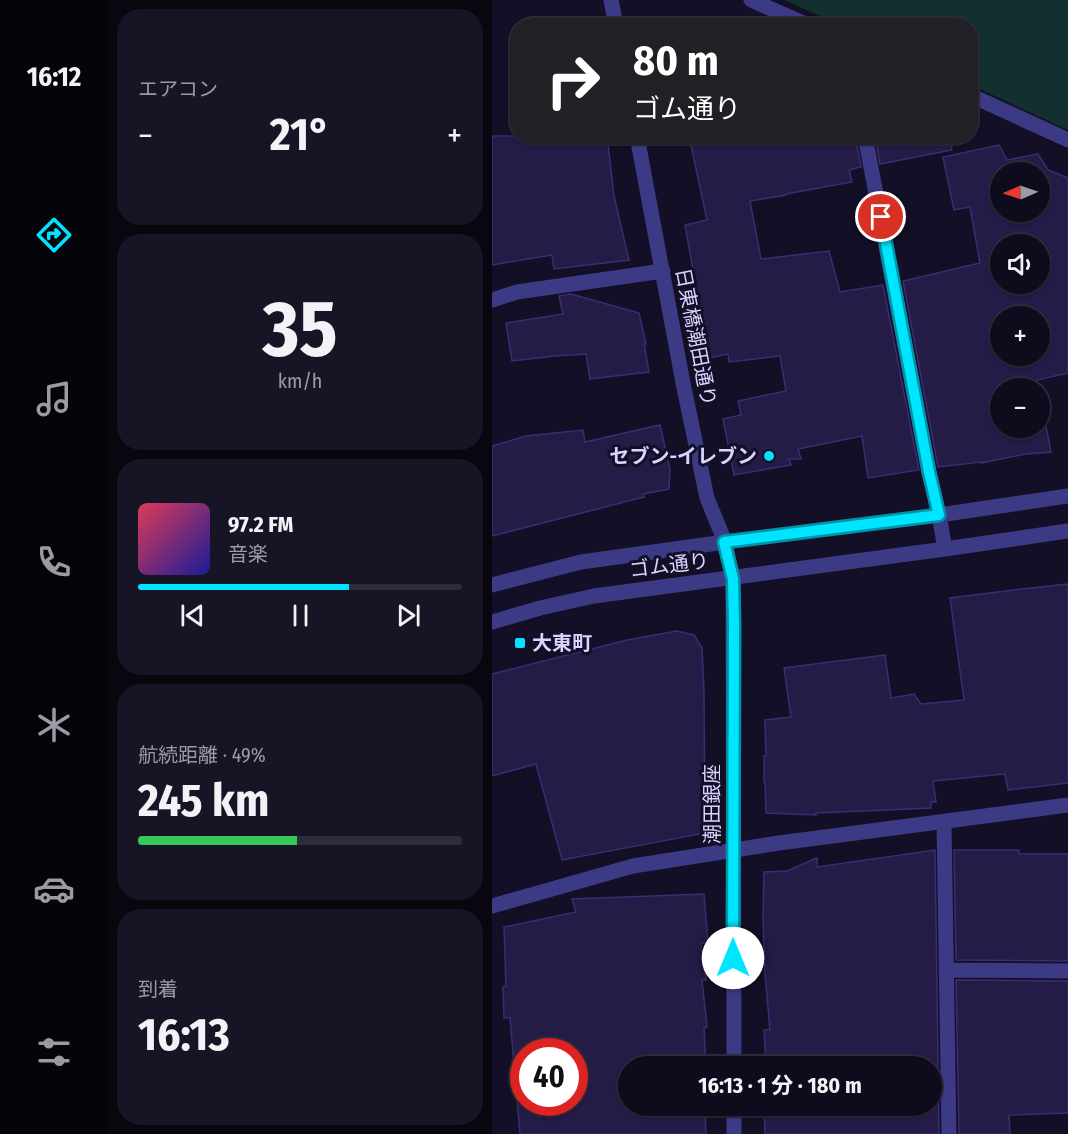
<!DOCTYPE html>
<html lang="ja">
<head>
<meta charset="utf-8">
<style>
  body { margin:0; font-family:"Fira Sans Condensed","Noto Sans JP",sans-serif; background:#171425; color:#f1f3f6; height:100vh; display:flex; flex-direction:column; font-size:22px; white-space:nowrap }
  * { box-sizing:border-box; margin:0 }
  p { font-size:20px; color:#9b9ba3 }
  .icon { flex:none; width:33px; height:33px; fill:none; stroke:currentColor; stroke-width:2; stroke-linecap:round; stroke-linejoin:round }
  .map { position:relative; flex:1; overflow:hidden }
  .panel { display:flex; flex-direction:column; gap:9px; padding:9px; background:#08060f; width:384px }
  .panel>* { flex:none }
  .guide { position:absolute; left:18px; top:18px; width:468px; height:126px; border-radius:24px; box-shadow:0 2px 4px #0004,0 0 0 2px #2e2b3b; background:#202124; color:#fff; overflow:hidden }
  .needle { width:39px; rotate:268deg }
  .fabs { position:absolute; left:498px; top:162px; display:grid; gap:12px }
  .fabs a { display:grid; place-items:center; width:60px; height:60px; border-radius:50%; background:#0e0b1c; box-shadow:0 2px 4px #0004,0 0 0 2px #2e2b3b; font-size:30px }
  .speed { position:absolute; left:18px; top:1038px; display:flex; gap:12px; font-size:30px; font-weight:700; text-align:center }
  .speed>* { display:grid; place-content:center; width:78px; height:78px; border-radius:50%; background:#0e0b1c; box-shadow:0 2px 4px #0004,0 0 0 2px #2e2b3b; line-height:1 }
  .speed .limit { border:9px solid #d22; background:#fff; color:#111 }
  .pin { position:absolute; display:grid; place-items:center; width:51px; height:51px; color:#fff; margin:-26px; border:3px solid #fff; border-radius:50%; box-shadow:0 2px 6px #0007 }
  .me { position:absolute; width:66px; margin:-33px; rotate:0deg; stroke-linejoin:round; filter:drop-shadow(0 0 4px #0008) }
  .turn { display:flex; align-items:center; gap:21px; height:126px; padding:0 24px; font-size:27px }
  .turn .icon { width:78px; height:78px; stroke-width:2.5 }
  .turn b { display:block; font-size:42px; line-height:51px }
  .big { font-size:45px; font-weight:700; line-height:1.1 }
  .panel .widget { flex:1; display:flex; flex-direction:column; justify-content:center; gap:9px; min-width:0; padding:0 21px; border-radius:24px; background:#171425 }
  .panel .dial { align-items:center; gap:0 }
  .dial b { font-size:78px; line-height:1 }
  .song { display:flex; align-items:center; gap:18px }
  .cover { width:72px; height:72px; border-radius:9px; background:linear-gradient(135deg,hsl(350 70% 55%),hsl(240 70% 35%)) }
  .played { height:6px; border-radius:3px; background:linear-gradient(90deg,#00e5ff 65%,#2e2b3b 65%) }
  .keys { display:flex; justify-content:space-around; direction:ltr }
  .heat { display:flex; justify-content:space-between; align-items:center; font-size:33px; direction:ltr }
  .charge { height:9px; border-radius:4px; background:linear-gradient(90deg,#34c759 49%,#2e2b3b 0) }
  .trip { position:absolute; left:126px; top:1056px; width:324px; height:60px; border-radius:30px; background:#0e0b1c; box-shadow:0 2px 4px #0004,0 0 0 2px #2e2b3b; font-weight:700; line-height:60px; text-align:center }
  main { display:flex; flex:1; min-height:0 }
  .menu { display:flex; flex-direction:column; width:108px; justify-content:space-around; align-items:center; background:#06040b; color:#9b9ba3 }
  .menu .icon { width:42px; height:42px }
  .menu .on { color:#00e5ff }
  .menu b { font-size:27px; color:#f1f3f6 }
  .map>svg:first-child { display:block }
  .green { fill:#12302f }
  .building { fill:#241b47; stroke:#3b2d73; stroke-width:1.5; fill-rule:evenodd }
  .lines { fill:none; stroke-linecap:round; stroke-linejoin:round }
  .minor { stroke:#3d3a85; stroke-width:15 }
  .route-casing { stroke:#0095a6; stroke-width:15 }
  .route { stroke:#00e5ff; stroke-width:10 }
  .poi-dot { fill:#00e5ff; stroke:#130f26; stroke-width:2 }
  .labels { text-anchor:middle; stroke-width:6; stroke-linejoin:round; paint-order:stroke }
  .street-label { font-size:20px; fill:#d9d4ff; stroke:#130f26 }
  .poi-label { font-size:20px; font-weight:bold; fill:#d9d4ff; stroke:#130f26; text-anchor:end }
</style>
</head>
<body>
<main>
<nav class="menu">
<b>16:12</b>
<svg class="icon on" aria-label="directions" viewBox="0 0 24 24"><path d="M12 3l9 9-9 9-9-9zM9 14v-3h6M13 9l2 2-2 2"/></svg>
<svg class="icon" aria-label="music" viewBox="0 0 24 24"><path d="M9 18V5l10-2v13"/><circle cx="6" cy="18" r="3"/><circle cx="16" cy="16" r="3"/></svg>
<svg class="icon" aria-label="phone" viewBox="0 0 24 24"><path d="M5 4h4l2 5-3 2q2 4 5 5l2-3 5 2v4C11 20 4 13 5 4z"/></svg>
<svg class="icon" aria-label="climate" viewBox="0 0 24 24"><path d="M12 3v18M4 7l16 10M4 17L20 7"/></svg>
<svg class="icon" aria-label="car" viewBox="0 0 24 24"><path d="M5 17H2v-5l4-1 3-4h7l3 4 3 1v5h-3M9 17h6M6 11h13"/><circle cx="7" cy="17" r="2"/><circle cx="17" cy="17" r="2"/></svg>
<svg class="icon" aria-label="filters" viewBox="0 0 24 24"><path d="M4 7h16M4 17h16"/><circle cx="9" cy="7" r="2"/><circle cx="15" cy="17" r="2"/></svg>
</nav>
<section class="panel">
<div class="widget"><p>エアコン</p>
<div class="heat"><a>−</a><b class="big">21°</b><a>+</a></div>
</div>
<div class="widget dial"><b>35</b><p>km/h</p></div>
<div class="widget">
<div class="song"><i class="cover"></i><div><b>97.2 FM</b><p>音楽</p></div></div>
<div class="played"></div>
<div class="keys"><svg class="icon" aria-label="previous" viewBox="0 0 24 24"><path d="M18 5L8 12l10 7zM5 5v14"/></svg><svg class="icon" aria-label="pause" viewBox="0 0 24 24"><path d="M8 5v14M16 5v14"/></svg><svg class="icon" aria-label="next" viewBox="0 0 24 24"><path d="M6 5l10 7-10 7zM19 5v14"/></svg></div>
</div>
<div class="widget"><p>航続距離 · 49%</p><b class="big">245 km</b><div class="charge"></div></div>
<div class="widget"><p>到着</p><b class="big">16:13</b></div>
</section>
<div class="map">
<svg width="576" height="1134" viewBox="0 0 576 1134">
  <rect width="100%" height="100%" fill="#130f26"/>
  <!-- green -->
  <path class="green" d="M292,0H576V130L479,85L478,26L348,25Z"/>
  <!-- building -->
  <path class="building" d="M0,136H115L122,196L137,260L62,269L60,255L0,265Z
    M197,136H363L369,167L357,170L360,182L294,194V195L258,201L269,259L337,251L348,292L391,285L427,470L376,478L370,436L306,449L309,459H297L299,465L242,475L231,419L249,415L246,401L294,391L288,356L237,362L236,354L216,358L208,325L214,324L206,298L193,225L215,220Z
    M383,136H458L460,150L388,164Z
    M507,145L515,160L546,154L556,170L576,178V373L545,380L546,388H508V428H548V395L559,452L534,454L489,463V462L446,467L411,281L488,263L478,207L462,210L451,157ZM508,172H548V212H508ZM508,244H548V284H508ZM508,316H548V356H508Z
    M79,294L147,313L154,344H152L157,372L98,379L94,354L63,356L20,361L14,323L71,314L67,296Z
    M168,425L178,469L177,489L151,494L152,497L0,536V446L34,436L91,430L93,442Z
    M576,584V783L516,790L513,774L441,781L444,802H439V808L323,813L324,815L274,813L273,782H272V756H274L273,720L299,717L292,668L393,655L399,698L422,694L429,704L472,700L458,598L539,588Z
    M185,631L202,635L210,648L212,692L213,833L70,860L44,764L0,776V674L135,640Z
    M443,850L447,1134H273L272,1106H440V1066H274L272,1030H278L273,974L271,918L272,872L295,871L325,858V867Z
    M462,850H527V854H576V961L464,960Z
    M212,894L216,943H209L214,980H210L215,1027L212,1028L214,1066H136V1106H216V1112H213L214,1134H28L18,1018H12L11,987L14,986L12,927L84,912L80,899ZM32,1052H82V1102H32Z
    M464,980L576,981V1113L517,1115L518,1134H467Z"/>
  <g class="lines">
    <!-- minor -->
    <path class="minor" d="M119,0L124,26
      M259,0L318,26
      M478,95L576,140
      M145,136L191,383L215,498L233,542L241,579L242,1066
      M373,136L437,472L447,515L453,549
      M0,300L25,292L171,271
      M0,585L89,562L233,542L447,515L576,496
      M0,622L48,608L102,596L453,549L576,531
      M452,822L457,1134
      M0,906L141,866L287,843L576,805
      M455,970L576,971
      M242,1106V1134"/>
  </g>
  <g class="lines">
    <!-- route casing -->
    <g class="route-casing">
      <path id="route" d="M241,958L242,625L241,579L232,542L447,515L437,472L389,217"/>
    </g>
    <!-- route -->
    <use href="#route" class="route"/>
  </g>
  <!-- markers -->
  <g class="poi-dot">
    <circle cx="277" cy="456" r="6"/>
    <rect x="22" y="637" width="12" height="12" rx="3"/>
  </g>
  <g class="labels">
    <!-- street labels -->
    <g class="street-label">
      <text transform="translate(204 337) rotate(79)" y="7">日東橋潮田通り</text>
      <text transform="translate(177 565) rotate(-7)" y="7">ゴム通り</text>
      <text transform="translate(220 804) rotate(-90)" y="7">潮田銀座</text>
    </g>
    <!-- poi labels -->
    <g class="poi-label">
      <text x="265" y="463">セブン-イレブン</text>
      <text x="40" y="650" text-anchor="start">大東町</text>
    </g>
  </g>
</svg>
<div class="fabs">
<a><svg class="needle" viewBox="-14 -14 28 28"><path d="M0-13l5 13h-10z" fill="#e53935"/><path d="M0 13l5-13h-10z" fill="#9b9ba3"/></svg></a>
<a><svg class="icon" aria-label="sound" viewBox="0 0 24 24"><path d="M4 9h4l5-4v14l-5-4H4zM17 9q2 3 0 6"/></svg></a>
<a>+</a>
<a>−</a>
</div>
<div class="speed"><div class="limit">40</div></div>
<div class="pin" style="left:389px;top:217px;background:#d93025"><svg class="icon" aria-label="arrive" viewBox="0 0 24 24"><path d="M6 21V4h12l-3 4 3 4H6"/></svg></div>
<svg class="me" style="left:241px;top:958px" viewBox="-20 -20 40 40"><circle r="19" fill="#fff"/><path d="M0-13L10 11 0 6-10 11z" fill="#00e5ff"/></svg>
<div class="trip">16:13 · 1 分 · 180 m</div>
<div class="guide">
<div class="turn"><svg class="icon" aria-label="right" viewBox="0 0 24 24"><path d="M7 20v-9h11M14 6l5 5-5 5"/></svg><div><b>80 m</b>ゴム通り</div></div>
</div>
</div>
</main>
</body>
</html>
